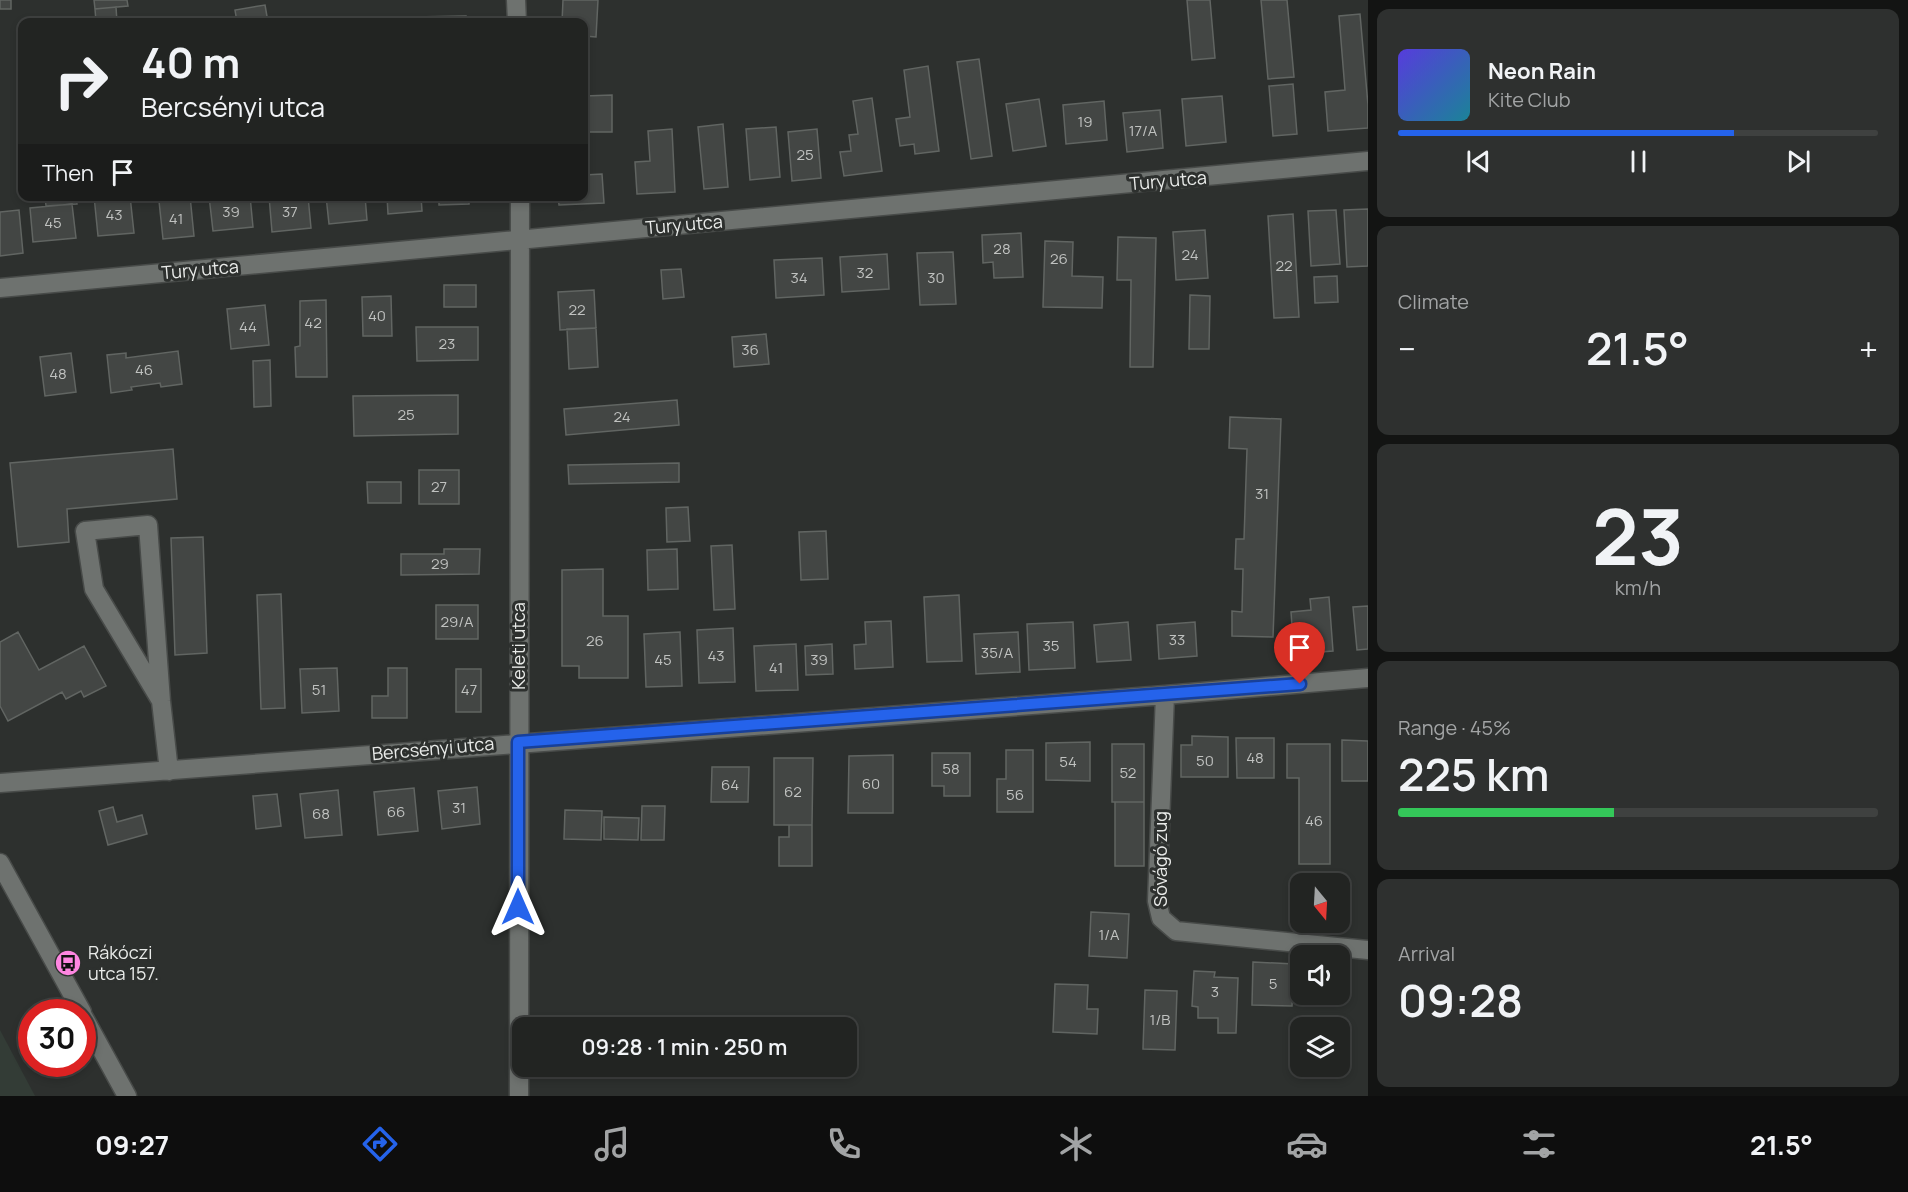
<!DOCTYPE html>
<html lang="en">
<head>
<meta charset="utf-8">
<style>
  body { margin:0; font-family:Manrope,sans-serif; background:#2e302f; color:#f1f3f6; height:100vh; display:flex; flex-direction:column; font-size:22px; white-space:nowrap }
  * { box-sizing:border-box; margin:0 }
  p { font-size:20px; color:#a2a4a5 }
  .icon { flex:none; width:33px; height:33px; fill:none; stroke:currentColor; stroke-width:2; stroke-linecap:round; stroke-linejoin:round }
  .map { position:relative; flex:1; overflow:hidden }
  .panel { display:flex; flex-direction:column; gap:9px; padding:9px; background:#131413; width:540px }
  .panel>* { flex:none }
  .top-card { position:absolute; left:18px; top:18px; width:570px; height:183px; border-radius:12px; box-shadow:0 3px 9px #0003,0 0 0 2px #3f4140; background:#222422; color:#f1f3f6; overflow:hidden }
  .needle { width:39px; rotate:162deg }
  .fabs { position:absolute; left:1290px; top:873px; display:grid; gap:12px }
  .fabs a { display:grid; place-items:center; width:60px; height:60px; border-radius:12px; background:#222422; box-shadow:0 3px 9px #0003,0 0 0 2px #3f4140; font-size:30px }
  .speed { position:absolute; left:18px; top:999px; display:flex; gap:12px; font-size:30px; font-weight:700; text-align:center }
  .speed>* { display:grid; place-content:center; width:78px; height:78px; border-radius:50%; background:#222422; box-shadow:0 3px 9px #0003,0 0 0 2px #3f4140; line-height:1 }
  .speed .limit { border:9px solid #d22; background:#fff; color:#111 }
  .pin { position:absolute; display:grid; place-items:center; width:51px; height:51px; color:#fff; margin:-62px -26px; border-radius:50% 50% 50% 0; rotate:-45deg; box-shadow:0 0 6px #0007 }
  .pin .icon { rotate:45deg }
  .me { position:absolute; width:66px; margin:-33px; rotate:0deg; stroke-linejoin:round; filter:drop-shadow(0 0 4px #0008) }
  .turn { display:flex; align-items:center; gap:21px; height:126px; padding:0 24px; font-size:27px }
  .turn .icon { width:78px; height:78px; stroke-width:2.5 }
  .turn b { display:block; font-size:42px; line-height:51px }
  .then { display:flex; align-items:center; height:57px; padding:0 24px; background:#0003; gap:12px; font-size:22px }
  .big { font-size:45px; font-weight:600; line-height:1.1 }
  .panel .tile { flex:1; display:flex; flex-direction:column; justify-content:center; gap:9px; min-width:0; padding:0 21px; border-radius:12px; background:#2e302f }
  .panel .dial { align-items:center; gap:0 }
  .dial b { font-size:78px; line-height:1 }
  .song { display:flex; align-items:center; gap:18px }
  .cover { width:72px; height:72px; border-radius:9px; background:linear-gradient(135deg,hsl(250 70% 55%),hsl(190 70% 35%)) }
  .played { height:6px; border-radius:3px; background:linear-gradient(90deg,#2563eb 70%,#3f4140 70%) }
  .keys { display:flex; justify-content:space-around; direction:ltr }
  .heat { display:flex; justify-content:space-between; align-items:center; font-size:33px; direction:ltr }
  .charge { height:9px; border-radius:4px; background:linear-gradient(90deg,#34c759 45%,#3f4140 0) }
  .trip { position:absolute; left:512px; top:1017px; width:345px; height:60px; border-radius:12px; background:#222422; box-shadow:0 3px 9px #0003,0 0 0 2px #3f4140; font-weight:600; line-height:60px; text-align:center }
  .menu { display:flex; height:96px; justify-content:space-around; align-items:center; background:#0e0e0e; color:#a2a4a5 }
  .menu .icon { width:42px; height:42px }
  .menu .current { color:#2563eb }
  .menu b { font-size:27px; color:#f1f3f6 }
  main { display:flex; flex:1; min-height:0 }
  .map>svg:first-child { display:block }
  .built { fill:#333c36 }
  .building { fill:#434644; stroke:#616562; stroke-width:1.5 }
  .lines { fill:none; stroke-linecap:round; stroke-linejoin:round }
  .minor-casing { stroke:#484b49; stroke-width:21 }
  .minor { stroke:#6e726f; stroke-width:18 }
  .route-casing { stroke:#184099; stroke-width:15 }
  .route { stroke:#2563eb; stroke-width:10 }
  .labels { text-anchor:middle; stroke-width:6; stroke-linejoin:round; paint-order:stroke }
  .number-label { font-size:15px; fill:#c0c2c0 }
  .street-label { font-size:18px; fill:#e9ebe9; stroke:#2d302e }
  .poi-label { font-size:18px; fill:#e9ebe9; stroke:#2d302e; text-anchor:start }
</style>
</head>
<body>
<main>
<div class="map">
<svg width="1368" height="1096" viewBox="0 0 1368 1096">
  <rect width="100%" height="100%" fill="#2d302e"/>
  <!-- built -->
  <path class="built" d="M0,1030L35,1096H0Z"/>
  <!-- building -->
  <path class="building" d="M0,0H11V9H0Z
    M94,0H127L128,6L95,9Z
    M563,0H598L596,37L584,36V22H562Z
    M1187,0H1210L1215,58L1192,60Z
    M1261,0H1287L1294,77L1268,79Z
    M265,5L268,22H237L235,10Z
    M116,7L117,22H96L95,9Z
    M1360,14L1368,105V128L1328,131L1325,92L1345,90L1339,16Z
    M466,16V22H413V17Z
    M396,18L397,22H350V19Z
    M979,59L992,156L971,159L957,62Z
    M928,66L939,151L915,154L914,144L900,146L896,119L910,117L904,70Z
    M1293,84L1297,134L1273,136L1269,86Z
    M612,95V132H584V96Z
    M1222,96L1226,142L1186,146L1182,99Z
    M872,98L882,171L844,176L840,152L851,151L849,135L858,134L853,101Z
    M1039,99L1046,146L1013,151L1006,104Z
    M1104,101L1107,140L1066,144L1063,105Z
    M1160,110L1163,148L1127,152L1123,113Z
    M723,124L728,187L704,189L698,127Z
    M776,127L780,177L750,180L746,129Z
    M672,129L675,192L637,194L635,162L650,161L648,131Z
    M817,129L821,178L792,181L788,132Z
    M602,174L604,203L559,205L558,196H584V175Z
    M45,196H76L77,204L46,206Z
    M94,196H130L134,233L98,236Z
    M175,196H190L194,236L163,239L159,201L175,200Z
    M209,196H250L253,227L213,231Z
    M269,196H308L311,228L272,232Z
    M326,196H365L367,220L329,224Z
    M387,196H421L422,211L388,214Z
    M439,196H469V204L439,205Z
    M72,204L76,238L33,242L30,208Z
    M1368,209V266L1347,267L1344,210Z
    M19,210L23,253L0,256V212Z
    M1336,210L1340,264L1311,266L1308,211Z
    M1293,214L1299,317L1274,318L1268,216Z
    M1205,230L1208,278L1176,280L1173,232Z
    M1021,233L1023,277L994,278L993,262L983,263L982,235Z
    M1118,237L1156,238L1153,367H1130L1131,280H1117Z
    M1045,241L1073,242L1072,276L1103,277L1102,308L1043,307Z
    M953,252L956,304L920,305L917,253Z
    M887,254L889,289L842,292L840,257Z
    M822,258L824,295L776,298L774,260Z
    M681,269L684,297L663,299L661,270Z
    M1337,276L1338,302L1315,303L1314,277Z
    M444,285H476V307H444Z
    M594,290L596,328L560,330L558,292Z
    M1190,295L1210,296L1209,349H1189Z
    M391,296L392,336H363L362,297Z
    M326,300L327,377H296L295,347L300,346V301Z
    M265,305L269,345L231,349L227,309Z
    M416,327H478V360L417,361Z
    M596,328L598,367L569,369L567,329Z
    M766,334L769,364L734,367L732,337Z
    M178,351L182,384L161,387L160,383L131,387L132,390L111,393L107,355L126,353V358Z
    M71,353L76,392L45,396L40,357Z
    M270,360L271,406L254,407L253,361Z
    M458,395V434L354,436L353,396Z
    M677,400L679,425L566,435L564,409Z
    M1230,417L1281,419L1273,637L1232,636V611L1242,612L1243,569H1235L1236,539H1244L1247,449L1229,448Z
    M173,449L177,499L67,509L69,542L18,547L10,463Z
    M679,463V482L569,484L568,465Z
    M419,470H459V504H419Z
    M367,482H401V503H368Z
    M688,507L690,541L667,542L666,508Z
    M826,531L828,579L801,580L799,532Z
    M203,537L207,653L175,655L171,538Z
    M732,545L735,609L714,610L711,546Z
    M444,549H480L479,574L401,575V554H444Z
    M677,549L678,589L648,590L647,550Z
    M603,569V616H628V678H579V666H562V570Z
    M281,594L285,708L261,709L257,595Z
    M959,595L962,661L927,662L924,597Z
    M1329,597L1333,651L1294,654L1291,612L1311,610L1310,599Z
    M436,605H478V639H436Z
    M1368,606V649L1357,650L1353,607Z
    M891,621L893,667L855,669L854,645L866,644L865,622Z
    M1073,622L1075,668L1029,670L1027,624Z
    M1128,622L1131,660L1097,662L1094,625Z
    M1195,622L1197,656L1159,659L1157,625Z
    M733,628L735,682L699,683L697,630Z
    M18,632L39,670L84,646L106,686L84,697L81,691L66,699L62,692L8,721L0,706V642Z
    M680,632L682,686L646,687L644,634Z
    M1018,632L1020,672L976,674L974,634Z
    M796,644L798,690L756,691L754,646Z
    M832,644L833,674L806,675L805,646Z
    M337,668L339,711L302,713L300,669Z
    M388,668H407V718H372V696H388Z
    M456,669H481V712H456Z
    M1192,736L1228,737V777H1181V745H1192Z
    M1236,738H1274V778H1237Z
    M1342,740L1368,741V781H1342Z
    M1090,742V781L1046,780V743Z
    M1112,744H1144V802H1112Z
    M1287,744H1330V864H1299V778H1287Z
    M1006,750H1033V812H997V779H1006Z
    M932,753H970V796H944V786H932Z
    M893,755V813H848L849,756Z
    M774,758H813L812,825H774Z
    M712,767H749L748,802H711Z
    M477,787L480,824L442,829L438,791Z
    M414,788L418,831L378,835L374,792Z
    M338,790L342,835L305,838L300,794Z
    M277,794L281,826L256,829L253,796Z
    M1115,802H1144V866H1115Z
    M642,806H665L664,840H641Z
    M113,807L117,822L142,815L147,834L108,845L99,811Z
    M565,810L602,811L601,840L564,839Z
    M604,817L639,818L638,840L604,839Z
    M789,825H812V866H779V837H789Z
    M1091,912L1129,914L1127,958L1089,956Z
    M1253,962L1294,964L1292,1006L1252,1005Z
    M1194,971L1215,972L1214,977L1238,978L1236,1033H1218V1018H1198V1007L1192,1006Z
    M1055,984L1088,985L1087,1009H1098L1097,1034L1053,1032Z
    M1145,990L1177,991L1175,1050L1143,1049Z"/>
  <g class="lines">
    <!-- minor casing -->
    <g class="minor-casing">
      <path id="minor" d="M516,0L517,22
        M0,288L1368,161
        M1165,695L1157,901L1161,918L1176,931L1368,950
        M161,701L94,589L85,531L148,525L161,701L169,771
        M0,783L1165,695L1368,678
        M0,863L82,1012
        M82,1014L127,1096
        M519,1096L520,196"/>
    </g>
    <!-- minor -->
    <use href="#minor" class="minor"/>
  </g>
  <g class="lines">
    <!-- route casing -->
    <g class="route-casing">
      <path id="route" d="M518,907V742L1300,684"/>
    </g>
    <!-- route -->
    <use href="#route" class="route"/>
  </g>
  <!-- icons -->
  <defs>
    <g id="bus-disc" transform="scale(1.35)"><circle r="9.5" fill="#fe86e1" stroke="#2d302e"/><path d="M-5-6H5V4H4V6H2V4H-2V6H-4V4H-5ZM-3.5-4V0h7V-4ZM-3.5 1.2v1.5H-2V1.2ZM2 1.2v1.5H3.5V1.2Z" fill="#111"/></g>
  </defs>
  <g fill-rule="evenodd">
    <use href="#bus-disc" x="68" y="963"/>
  </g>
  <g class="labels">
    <!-- number labels -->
    <g class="number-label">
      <text x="1085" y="127">19</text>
      <text x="1143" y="136">17/A</text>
      <text x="805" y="160">25</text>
      <text x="231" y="217">39</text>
      <text x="290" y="217">37</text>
      <text x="114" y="220">43</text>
      <text x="176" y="224">41</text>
      <text x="53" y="228">45</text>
      <text x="1002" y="254">28</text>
      <text x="1190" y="260">24</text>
      <text x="1059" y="264">26</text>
      <text x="1284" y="271">22</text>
      <text x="865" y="278">32</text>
      <text x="799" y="283">34</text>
      <text x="936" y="283">30</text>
      <text x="577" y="315">22</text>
      <text x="377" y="321">40</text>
      <text x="313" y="328">42</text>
      <text x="248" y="332">44</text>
      <text x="447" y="349">23</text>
      <text x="750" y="355">36</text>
      <text x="144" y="375">46</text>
      <text x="58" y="379">48</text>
      <text x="406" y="420">25</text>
      <text x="622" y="422">24</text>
      <text x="439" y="492">27</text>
      <text x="1262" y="499">31</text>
      <text x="440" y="569">29</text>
      <text x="457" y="627">29/A</text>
      <text x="1177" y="645">33</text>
      <text x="595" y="646">26</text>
      <text x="1051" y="651">35</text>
      <text x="997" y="658">35/A</text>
      <text x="716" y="661">43</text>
      <text x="663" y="665">45</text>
      <text x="819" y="665">39</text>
      <text x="776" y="673">41</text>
      <text x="319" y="695">51</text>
      <text x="469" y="695">47</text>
      <text x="1255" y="763">48</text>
      <text x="1205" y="766">50</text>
      <text x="1068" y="767">54</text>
      <text x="951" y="774">58</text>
      <text x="1128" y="778">52</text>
      <text x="871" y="789">60</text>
      <text x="730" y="790">64</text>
      <text x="793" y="797">62</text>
      <text x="1015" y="800">56</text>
      <text x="459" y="813">31</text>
      <text x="396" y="817">66</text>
      <text x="321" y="819">68</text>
      <text x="1314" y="826">46</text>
      <text x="1109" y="940">1/A</text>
      <text x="1273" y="989">5</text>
      <text x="1215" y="997">3</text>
      <text x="1160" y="1025">1/B</text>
    </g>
    <!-- street labels -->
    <g class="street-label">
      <text transform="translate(1168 181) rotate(-5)" y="6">Tury utca</text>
      <text transform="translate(684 225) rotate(-5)" y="6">Tury utca</text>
      <text transform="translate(200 270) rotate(-5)" y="6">Tury utca</text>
      <text transform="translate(519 646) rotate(-90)" y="6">Keleti utca</text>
      <text transform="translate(433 749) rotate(-5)" y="6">Bercsényi utca</text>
      <text transform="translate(1161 859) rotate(-90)" y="6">Sóvágó zug</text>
    </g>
    <!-- poi labels -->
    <g class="poi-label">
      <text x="88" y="959">Rákóczi<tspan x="88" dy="21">utca 157.</tspan></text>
    </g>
  </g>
</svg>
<div class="fabs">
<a><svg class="needle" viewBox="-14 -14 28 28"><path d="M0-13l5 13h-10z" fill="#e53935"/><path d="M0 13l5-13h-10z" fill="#a2a4a5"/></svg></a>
<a><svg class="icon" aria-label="sound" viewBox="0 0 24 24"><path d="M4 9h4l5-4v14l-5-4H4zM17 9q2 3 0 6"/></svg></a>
<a><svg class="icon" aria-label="layers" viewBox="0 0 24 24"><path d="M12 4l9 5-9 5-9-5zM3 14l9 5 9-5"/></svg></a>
</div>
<div class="speed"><div class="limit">30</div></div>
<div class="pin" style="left:1300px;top:684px;background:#d93025"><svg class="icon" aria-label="arrive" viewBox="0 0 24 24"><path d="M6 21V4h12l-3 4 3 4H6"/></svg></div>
<svg class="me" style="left:518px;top:907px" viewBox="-20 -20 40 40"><path d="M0-17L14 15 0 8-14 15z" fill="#2563eb" stroke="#fff" stroke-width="4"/></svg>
<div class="trip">09:28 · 1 min · 250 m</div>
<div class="top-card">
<div class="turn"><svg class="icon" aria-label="right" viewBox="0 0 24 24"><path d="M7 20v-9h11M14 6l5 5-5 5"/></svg><div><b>40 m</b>Bercsényi utca</div></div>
<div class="then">Then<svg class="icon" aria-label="arrive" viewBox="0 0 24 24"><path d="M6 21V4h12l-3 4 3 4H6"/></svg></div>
</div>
</div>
<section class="panel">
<div class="tile">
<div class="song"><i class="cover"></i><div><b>Neon Rain</b><p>Kite Club</p></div></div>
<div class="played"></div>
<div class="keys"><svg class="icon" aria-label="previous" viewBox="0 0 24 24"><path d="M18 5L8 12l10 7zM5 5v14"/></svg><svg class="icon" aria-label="pause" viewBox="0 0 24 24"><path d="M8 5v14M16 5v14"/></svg><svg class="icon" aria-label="next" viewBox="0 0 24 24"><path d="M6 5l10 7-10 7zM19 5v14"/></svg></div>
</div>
<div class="tile"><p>Climate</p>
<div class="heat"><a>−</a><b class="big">21.5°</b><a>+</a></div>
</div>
<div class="tile dial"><b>23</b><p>km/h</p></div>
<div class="tile"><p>Range · 45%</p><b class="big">225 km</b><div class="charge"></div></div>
<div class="tile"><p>Arrival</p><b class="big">09:28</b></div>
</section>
</main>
<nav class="menu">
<b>09:27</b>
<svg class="icon current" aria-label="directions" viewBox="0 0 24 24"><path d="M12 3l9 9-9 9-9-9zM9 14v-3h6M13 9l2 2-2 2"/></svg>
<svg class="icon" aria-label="music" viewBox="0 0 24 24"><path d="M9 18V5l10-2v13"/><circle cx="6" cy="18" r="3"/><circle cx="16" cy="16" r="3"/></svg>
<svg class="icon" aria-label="phone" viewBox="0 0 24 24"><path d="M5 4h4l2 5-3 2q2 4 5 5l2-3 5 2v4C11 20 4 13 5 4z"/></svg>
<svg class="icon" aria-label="climate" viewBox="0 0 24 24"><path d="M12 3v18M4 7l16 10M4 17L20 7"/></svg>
<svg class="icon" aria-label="car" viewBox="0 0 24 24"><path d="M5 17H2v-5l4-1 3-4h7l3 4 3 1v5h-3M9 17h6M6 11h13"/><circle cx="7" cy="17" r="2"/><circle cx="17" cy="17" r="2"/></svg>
<svg class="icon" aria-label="filters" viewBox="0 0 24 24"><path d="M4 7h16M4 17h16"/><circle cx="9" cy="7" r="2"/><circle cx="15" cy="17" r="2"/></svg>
<b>21.5°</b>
</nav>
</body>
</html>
